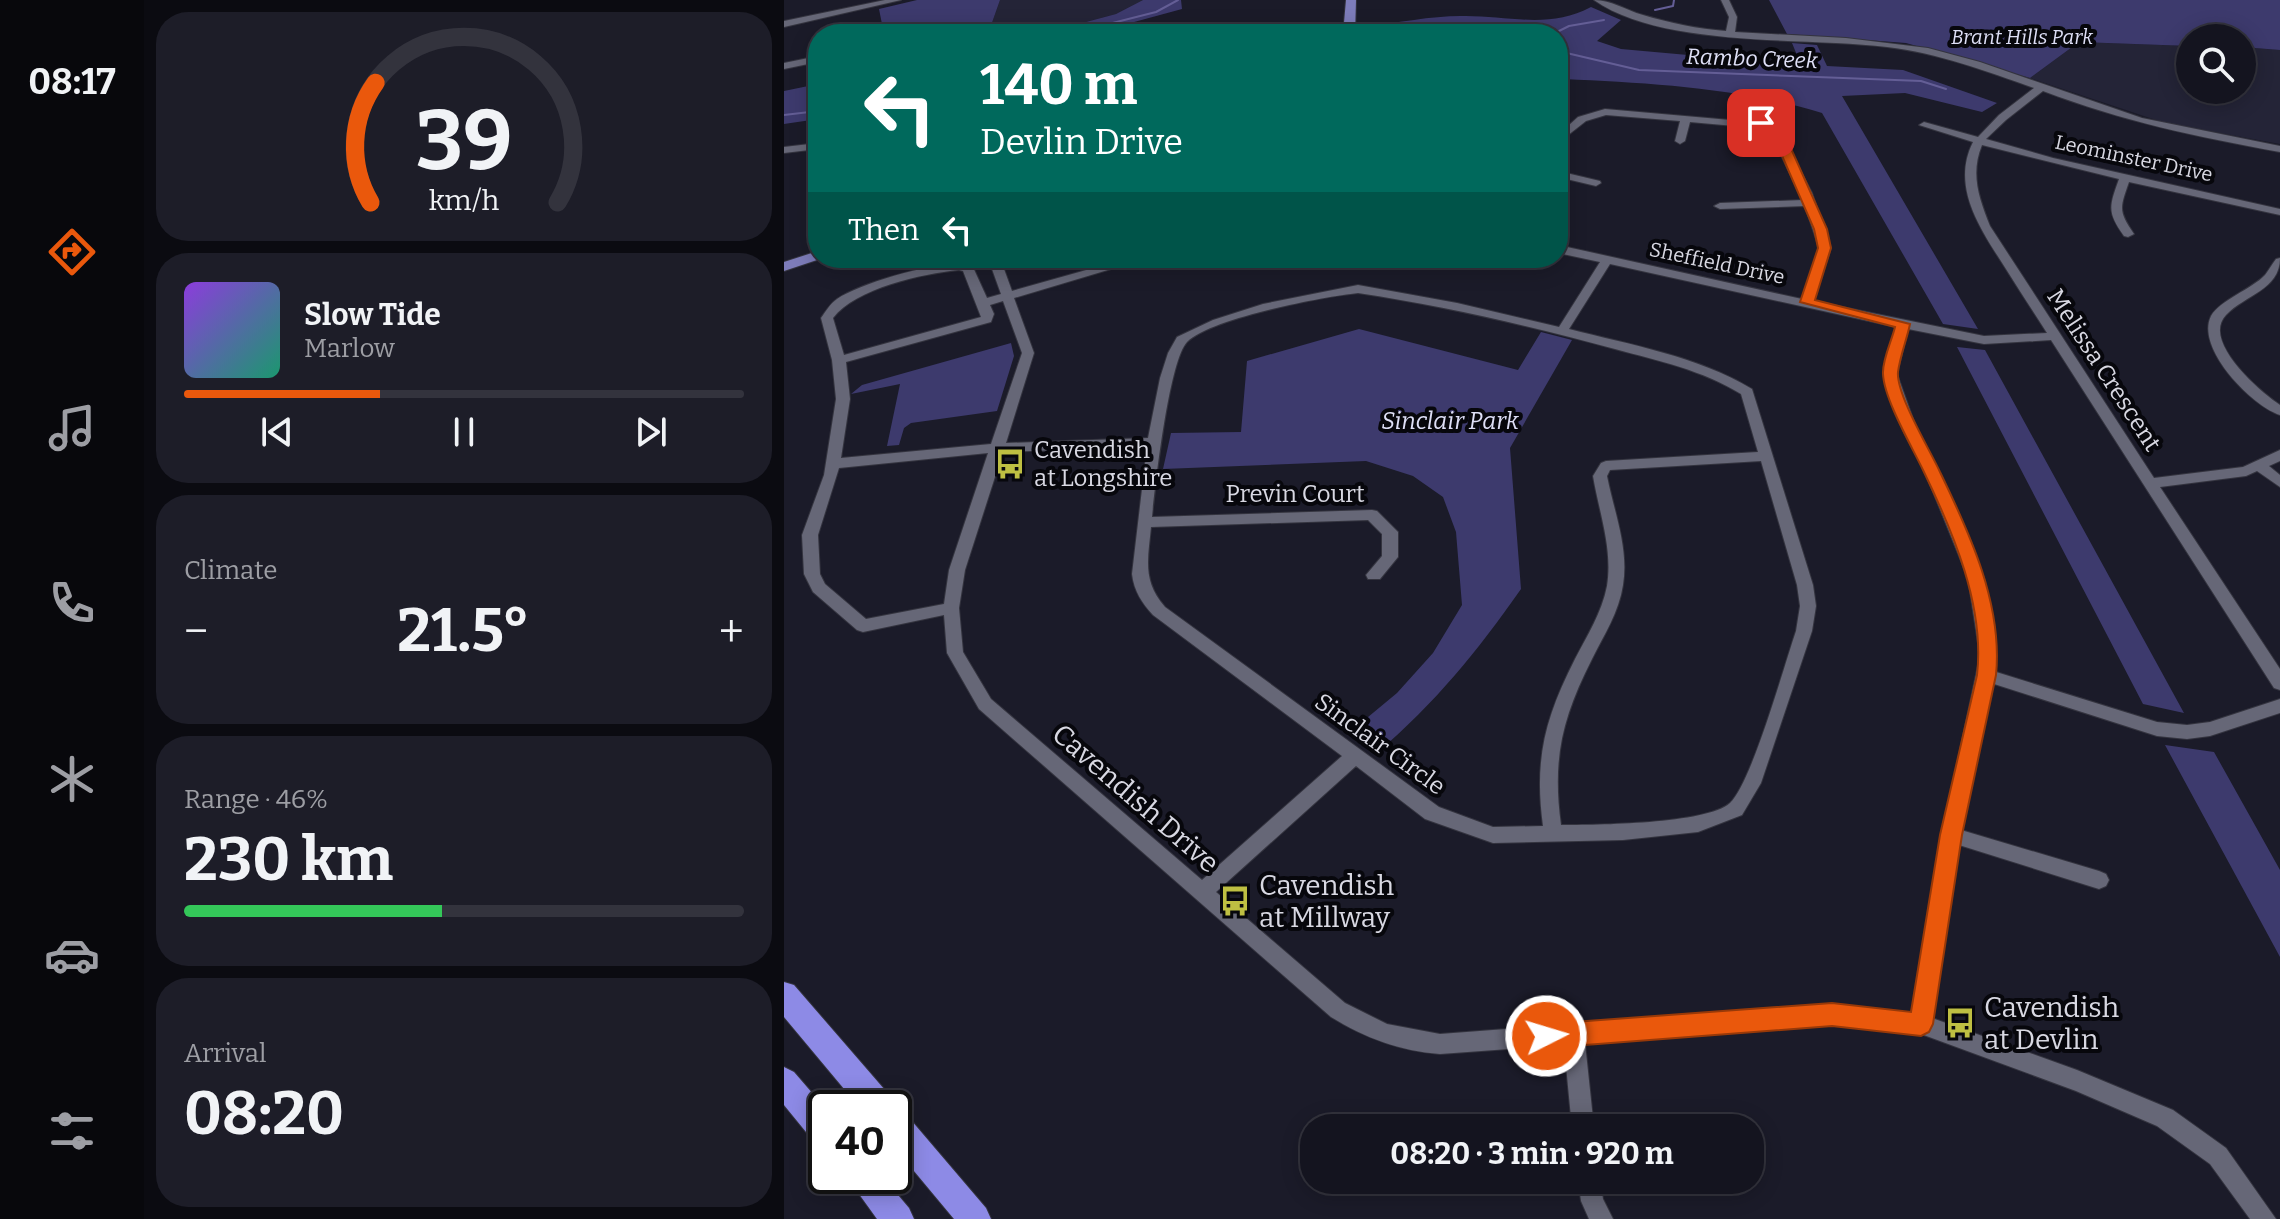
<!DOCTYPE html>
<html lang="en">
<head>
<meta charset="utf-8">
<style>
  body { margin:0; font-family:Bitter,serif; background:#1d1d28; color:#f1f3f6; height:100vh; display:flex; flex-direction:column; font-size:30px; white-space:nowrap }
  * { box-sizing:border-box; margin:0 }
  p { font-size:26px; color:#9d9ea4 }
  .icon { flex:none; width:44px; height:44px; fill:none; stroke:currentColor; stroke-width:2; stroke-linecap:round; stroke-linejoin:round }
  .map { position:relative; flex:1; overflow:hidden }
  .panel { display:flex; flex-direction:column; gap:12px; padding:12px; background:#0b0b11; width:640px }
  .panel>* { flex:none }
  .guide { position:absolute; left:24px; top:24px; width:760px; height:244px; border-radius:32px; box-shadow:0 4px 20px #0003,0 0 0 2px #33333d; background:#00695c; color:#fff; overflow:hidden }
  .controls { position:absolute; left:1392px; top:24px; display:grid; gap:16px }
  .controls a { display:grid; place-items:center; width:80px; height:80px; border-radius:50%; background:#14141f; box-shadow:0 4px 20px #0003,0 0 0 2px #33333d; font-size:40px }
  .speed { position:absolute; left:24px; top:1090px; display:flex; gap:16px; font-size:40px; font-weight:700; text-align:center }
  .speed>* { display:grid; place-content:center; width:104px; height:104px; border-radius:50%; background:#14141f; box-shadow:0 4px 20px #0003,0 0 0 2px #33333d; line-height:1 }
  .speed .limit { border:4px solid #111; border-radius:12px; background:#fff; color:#111 }
  .pin { position:absolute; display:grid; place-items:center; width:68px; height:68px; color:#fff; margin:-34px; border-radius:16px; box-shadow:0 4px 12px #0006 }
  .me { position:absolute; width:88px; margin:-44px; rotate:85deg; stroke-linejoin:round; filter:drop-shadow(0 0 6px #0008) }
  .turn { display:flex; align-items:center; gap:28px; height:168px; padding:0 40px; font-size:36px }
  .turn .icon { width:104px; height:104px; stroke-width:2.5 }
  .turn b { display:block; font-size:56px; line-height:68px }
  .then { display:flex; align-items:center; height:76px; padding:0 40px; background:#0003; gap:16px; font-size:30px }
  .big { font-size:60px; font-weight:700; line-height:1.1 }
  .panel .widget { flex:1; display:flex; flex-direction:column; justify-content:center; gap:12px; min-width:0; padding:0 28px; border-radius:32px; background:#1d1d28 }
  .panel .dial { align-items:center; gap:0 }
  .dial svg { height:208px; overflow:visible; fill:none; stroke:#33333d; stroke-width:7; stroke-linecap:round; text-anchor:middle }
  .dial text { fill:#f1f3f6; stroke:none }
  .song { display:flex; align-items:center; gap:24px }
  .cover { width:96px; height:96px; border-radius:12px; background:linear-gradient(135deg,hsl(270 70% 55%),hsl(160 70% 35%)) }
  .played { height:8px; border-radius:4px; background:linear-gradient(90deg,#ea580c 35%,#33333d 35%) }
  .keys { display:flex; justify-content:space-around; direction:ltr }
  .heat { display:flex; justify-content:space-between; align-items:center; font-size:44px; direction:ltr }
  .charge { height:12px; border-radius:6px; background:linear-gradient(90deg,#34c759 46%,#33333d 0) }
  .trip { position:absolute; left:516px; top:1114px; width:464px; height:80px; border-radius:32px; background:#14141f; box-shadow:0 4px 20px #0003,0 0 0 2px #33333d; font-weight:700; line-height:80px; text-align:center }
  main { display:flex; flex:1; min-height:0 }
  .tab-bar { display:flex; flex-direction:column; width:144px; justify-content:space-around; align-items:center; background:#08080c; color:#9d9ea4 }
  .tab-bar .icon { width:56px; height:56px }
  .tab-bar .selected { color:#ea580c }
  .tab-bar b { font-size:36px; color:#f1f3f6 }
  .map>svg:first-child { display:block }
  .built { fill:#242437 }
  .green { fill:#3d3a6d }
  .lines { fill:none; stroke-linecap:round; stroke-linejoin:round }
  .stream { stroke:#645e96; stroke-width:2 }
  .minor-casing { stroke:#34343f; stroke-width:2 }
  .major-casing { stroke:#34343f; stroke-width:2 }
  .highway-casing { stroke:#34343f; stroke-width:2 }
  .minor { fill:#666777; fill-rule:evenodd }
  .major { fill:#7d7cba; fill-rule:evenodd }
  .highway { fill:#8d8ae6; fill-rule:evenodd }
  .route { fill:#ea580c; stroke:#983908; stroke-width:2 }
  .labels { text-anchor:middle; stroke-width:8; stroke-linejoin:round; paint-order:stroke }
  .far-park-label { font-size:20px; font-style:italic; fill:#dedff6; stroke:#07070c }
  .far-street-label { font-size:20px; fill:#d8d8e2; stroke:#07070c }
  .far-water-label { font-size:22px; font-style:italic; fill:#dfe0f7; stroke:#07070c }
  .street-label { font-size:24px; fill:#d8d8e2; stroke:#07070c }
  .park-label { font-size:24px; font-style:italic; fill:#dedff6; stroke:#07070c }
  .poi-label { font-size:24px; fill:#d8d8e2; stroke:#07070c; text-anchor:start }
  .near-street-label { font-size:28px; fill:#d8d8e2; stroke:#07070c }
  .near-poi-label { font-size:28px; fill:#d8d8e2; stroke:#07070c; text-anchor:start }
</style>
</head>
<body>
<main>
<nav class="tab-bar">
<b>08:17</b>
<svg class="icon selected" aria-label="directions" viewBox="0 0 24 24"><path d="M12 3l9 9-9 9-9-9zM9 14v-3h6M13 9l2 2-2 2"/></svg>
<svg class="icon" aria-label="music" viewBox="0 0 24 24"><path d="M9 18V5l10-2v13"/><circle cx="6" cy="18" r="3"/><circle cx="16" cy="16" r="3"/></svg>
<svg class="icon" aria-label="phone" viewBox="0 0 24 24"><path d="M5 4h4l2 5-3 2q2 4 5 5l2-3 5 2v4C11 20 4 13 5 4z"/></svg>
<svg class="icon" aria-label="climate" viewBox="0 0 24 24"><path d="M12 3v18M4 7l16 10M4 17L20 7"/></svg>
<svg class="icon" aria-label="car" viewBox="0 0 24 24"><path d="M5 17H2v-5l4-1 3-4h7l3 4 3 1v5h-3M9 17h6M6 11h13"/><circle cx="7" cy="17" r="2"/><circle cx="17" cy="17" r="2"/></svg>
<svg class="icon" aria-label="filters" viewBox="0 0 24 24"><path d="M4 7h16M4 17h16"/><circle cx="9" cy="7" r="2"/><circle cx="15" cy="17" r="2"/></svg>
</nav>
<section class="panel">
<div class="widget dial"><svg viewBox="0 0 100 80">
<path d="M14 69A42 42 0 1 1 86 69"/>
<path d="M14 69A42 42 0 0 1 16 23" stroke="#ea580c"/>
<text x="50" y="56" font-size="32" font-weight="700">39</text>
<text x="50" y="72" font-size="11">km/h</text>
</svg></div>
<div class="widget">
<div class="song"><i class="cover"></i><div><b>Slow Tide</b><p>Marlow</p></div></div>
<div class="played"></div>
<div class="keys"><svg class="icon" aria-label="previous" viewBox="0 0 24 24"><path d="M18 5L8 12l10 7zM5 5v14"/></svg><svg class="icon" aria-label="pause" viewBox="0 0 24 24"><path d="M8 5v14M16 5v14"/></svg><svg class="icon" aria-label="next" viewBox="0 0 24 24"><path d="M6 5l10 7-10 7zM19 5v14"/></svg></div>
</div>
<div class="widget"><p>Climate</p>
<div class="heat"><a>−</a><b class="big">21.5°</b><a>+</a></div>
</div>
<div class="widget"><p>Range · 46%</p><b class="big">230 km</b><div class="charge"></div></div>
<div class="widget"><p>Arrival</p><b class="big">08:20</b></div>
</section>
<div class="map">
<svg width="1496" height="1219" viewBox="0 0 1496 1219">
  <rect width="100%" height="100%" fill="#1b1b29"/>
  <!-- built -->
  <path class="built" d="M216,0H359L332,14L257,34H204Z
    M1295,42L1406,46V90H1458V47L1496,50V144L1381,123L1246,78Z"/>
  <!-- green -->
  <path class="green" d="M133,0H216L204,34H100L95,9Z
    M359,0H397L398,9L306,34H257L332,14Z
    M985,0H1496V50L1458,47V38H1406V46L1295,42L1246,78L1122,43L1003,34Z
    M807,7L837,20L813,41L837,49L1017,65L1008,43L1033,45L1043,66L1119,70L1213,103L1198,112L1121,93L1058,96L1194,329L1159,324L1038,113C956,88 866,83 780,79L774,77V34H581L583,26C614,23 646,16 677,16C723,15 764,30 807,7Z
    M34,84V119L0,124V91Z
    M575,329L734,370L757,332L788,340L726,448L737,589C692,653 653,701 593,753L566,732L613,693L649,653L678,605L672,532L659,497L629,476L582,461L379,469L387,433L457,432L463,361Z
    M227,343L230,356L213,411L127,423L120,428L115,445L103,446L116,384L67,394L78,385Z
    M1173,347L1201,350L1400,713L1359,704Z
    M1381,745L1430,752L1496,870V957Z"/>
  <g class="lines">
    <!-- stream -->
    <path class="stream" d="M871,10L889,6L890,0
      M285,34L372,12L394,0
      M769,34L785,26L820,20
      M774,51L855,70L1137,81L1162,89
      M0,115L34,111"/>
    <!-- minor casing -->
    <g class="minor-casing">
      <path id="minor" d="M101,0H117L0,27V21Z
        M810,0C828,0 841,10 859,15C886,23 914,29 942,31L945,17L937,0H945L953,17L951,32L1062,38L1144,48L1196,62L1358,118L1496,146V152C1413,137 1338,121 1259,91L1222,120L1202,139L1269,158L1496,209V215L1345,182C1336,208 1334,211 1350,234L1344,237L1340,236C1323,212 1325,207 1335,179L1198,145C1186,174 1195,198 1206,226L1370,478L1459,467L1496,450V461L1485,466L1496,475V487L1473,471L1462,476L1376,487L1496,669V690L1490,688L1267,340L1200,344L1124,329L1113,374L1133,430L1155,472L1200,578L1212,656L1209,671L1373,722L1403,725L1426,722L1496,699V713L1426,736L1403,739L1373,736L1207,683L1177,830L1315,871L1322,874L1325,880L1322,886L1315,889L1175,845L1148,1018L1293,1070L1389,1110L1442,1148L1492,1219H1466L1426,1164L1373,1126L1292,1091L1137,1034L1048,1024L801,1043L810,1128H788L780,1045L656,1054C616,1051 581,1038 547,1017L195,709L163,653L160,615L79,632L73,630L29,592L20,574L18,535L40,475L52,399L48,360L37,318C42,311 46,304 53,299C78,282 159,259 188,265L203,298L217,294L204,258H216L228,291L345,258H364L230,298L250,353L222,443L364,438L376,378L384,353L393,337L429,320L479,304L574,285L673,303L775,327L816,262L774,253V245L1018,299L1035,248L1021,206L936,209L930,206L936,203L1019,200L984,129L906,122L901,141L896,144L891,141L896,121L822,115L802,121L774,143V135L794,117L821,109L992,124L1028,193L1047,248L1029,301L1200,336L1263,333C1249,311 1235,290 1222,269C1198,231 1166,188 1189,142L1135,125L1140,122L1194,137L1215,115L1250,88C1202,71 1154,53 1103,47C1020,37 878,48 810,0ZM826,264L1112,327L1099,374L1119,430L1141,472L1184,578L1196,656L1158,835L1128,1013L1048,1004L656,1034L603,1024L561,1003L432,892L572,766L641,819L709,843L839,840L914,832L958,815L977,783L1028,631L1032,606L1029,585L968,389C913,356 847,345 785,329ZM175,270L179,271L197,317L60,355L49,318C72,288 138,274 175,270ZM574,293C661,306 746,326 831,349C875,361 918,370 957,394L974,452L822,461L817,463L809,476C815,512 829,549 823,586C818,612 803,636 791,659C761,718 750,759 759,826L709,827L655,807L381,607C358,581 364,559 367,527L584,520L598,534V556L582,575L584,579H596L614,557V532L593,511L588,510L368,517C371,486 385,361 403,342C428,318 538,297 574,293ZM219,301L238,353L207,444L57,458L66,399L62,362L207,322L210,314L206,305ZM363,447L348,574C350,591 358,603 369,615L558,756L418,880L207,699L179,652L175,608L181,570L219,452ZM204,453L165,570L160,604L82,619L41,584L36,574L34,535L55,468ZM977,461L1013,585L1016,606L1012,631C1000,666 968,782 946,803C923,824 811,825 777,825C768,759 778,718 808,659C820,635 835,612 839,585C845,548 830,512 823,476L826,470Z
        M34,56V62L0,69V63Z
        M34,143V149L0,153V147Z
        M774,171L816,181L817,183L812,186L774,177Z
        M1496,258C1496,290 1461,295 1442,315C1417,341 1476,392 1496,405V415C1468,406 1411,348 1427,316C1436,300 1468,289 1481,275C1485,270 1488,264 1492,259Z
        M794,1180H816L819,1199L829,1219H805L797,1201Z"/>
    </g>
    <!-- major casing -->
    <g class="major-casing">
      <path id="major" d="M562,0H572L571,34H559Z
        M34,251V258H39L0,271V262Z"/>
    </g>
    <!-- highway casing -->
    <g class="highway-casing">
      <path id="highway" d="M0,982L10,985L107,1097L111,1109L121,1113L202,1208L207,1219H170L110,1147V1108H76L0,1017Z
        M0,1067L10,1072L42,1109V1147L31,1143L0,1105Z
        M62,1176H98L125,1208L130,1219H93Z"/>
    </g>
    <!-- minor -->
    <use href="#minor" class="minor"/>
    <!-- major -->
    <use href="#major" class="major"/>
    <!-- highway -->
    <use href="#highway" class="highway"/>
  </g>
  <!-- route -->
  <path class="route" d="M977,119L992,124L1001,135L1043,229L1047,248L1031,300L1126,324C1123,339 1116,356 1114,372C1112,394 1146,450 1156,472C1186,534 1219,605 1212,675L1178,835L1149,1024L1145,1032L1137,1036L1048,1026L762,1048L754,1044L750,1036L754,1028L762,1024L1048,1003L1127,1012L1156,835L1193,675C1201,606 1169,532 1139,470C1128,447 1100,399 1099,374C1098,360 1108,340 1111,327L1016,302L1034,248L1030,229L989,135L971,123Z"/>
  <!-- icons -->
  <defs>
    <g id="bus-bare" transform="scale(2.4)"><path d="M-5-6H5V4H4V6H2V4H-2V6H-4V4H-5ZM-3.5-4V0h7V-4ZM-3.5 1.2v1.5H-2V1.2ZM2 1.2v1.5H3.5V1.2Z" fill="#bebf42" stroke="#07070c" stroke-width="2.5" paint-order="stroke"/></g>
  </defs>
  <g fill-rule="evenodd">
    <use href="#bus-bare" x="226" y="464"/>
    <use href="#bus-bare" x="451" y="901"/>
    <use href="#bus-bare" x="1176" y="1023"/>
  </g>
  <g class="labels">
    <!-- far-park labels -->
    <g class="far-park-label">
      <text x="1238" y="44">Brant Hills Park</text>
    </g>
    <!-- far-street labels -->
    <g class="far-street-label">
      <text transform="translate(1350 158) rotate(12)" y="7">Leominster Drive</text>
      <text transform="translate(933 263) rotate(12)" y="7">Sheffield Drive</text>
    </g>
    <!-- far-water labels -->
    <g class="far-water-label">
      <text transform="translate(968 58) rotate(2)" y="8">Rambo Creek</text>
    </g>
    <!-- street labels -->
    <g class="street-label">
      <text transform="translate(1320 370) rotate(57)" y="8">Melissa Crescent</text>
      <text x="511" y="502">Previn Court</text>
      <text transform="translate(596 744) rotate(36)" y="8">Sinclair Circle</text>
    </g>
    <!-- park labels -->
    <g class="park-label">
      <text x="666" y="429">Sinclair Park</text>
    </g>
    <!-- poi labels -->
    <g class="poi-label">
      <text x="250" y="458">Cavendish<tspan x="250" dy="28">at Longshire</tspan></text>
    </g>
    <!-- near-street labels -->
    <g class="near-street-label">
      <text transform="translate(352 798) rotate(41)" y="10">Cavendish Drive</text>
    </g>
    <!-- near-poi labels -->
    <g class="near-poi-label">
      <text x="475" y="895">Cavendish<tspan x="475" dy="32">at Millway</tspan></text>
      <text x="1200" y="1017">Cavendish<tspan x="1200" dy="32">at Devlin</tspan></text>
    </g>
  </g>
</svg>
<div class="controls">
<a><svg class="icon" aria-label="search" viewBox="0 0 24 24"><circle cx="10" cy="10" r="6"/><path d="M15 15l6 6"/></svg></a>
</div>
<div class="speed"><div class="limit">40</div></div>
<div class="pin" style="left:977px;top:123px;background:#d93025"><svg class="icon" aria-label="arrive" viewBox="0 0 24 24"><path d="M6 21V4h12l-3 4 3 4H6"/></svg></div>
<svg class="me" style="left:762px;top:1036px" viewBox="-20 -20 40 40"><circle r="17" fill="#ea580c" stroke="#fff" stroke-width="3"/><path d="M0-11L8 9 0 5-8 9z" fill="#fff"/></svg>
<div class="trip">08:20 · 3 min · 920 m</div>
<div class="guide">
<div class="turn"><svg class="icon" aria-label="left" viewBox="0 0 24 24"><path d="M17 20v-9H6M10 6l-5 5 5 5"/></svg><div><b>140 m</b>Devlin Drive</div></div>
<div class="then">Then<svg class="icon" aria-label="left" viewBox="0 0 24 24"><path d="M17 20v-9H6M10 6l-5 5 5 5"/></svg></div>
</div>
</div>
</main>
</body>
</html>
